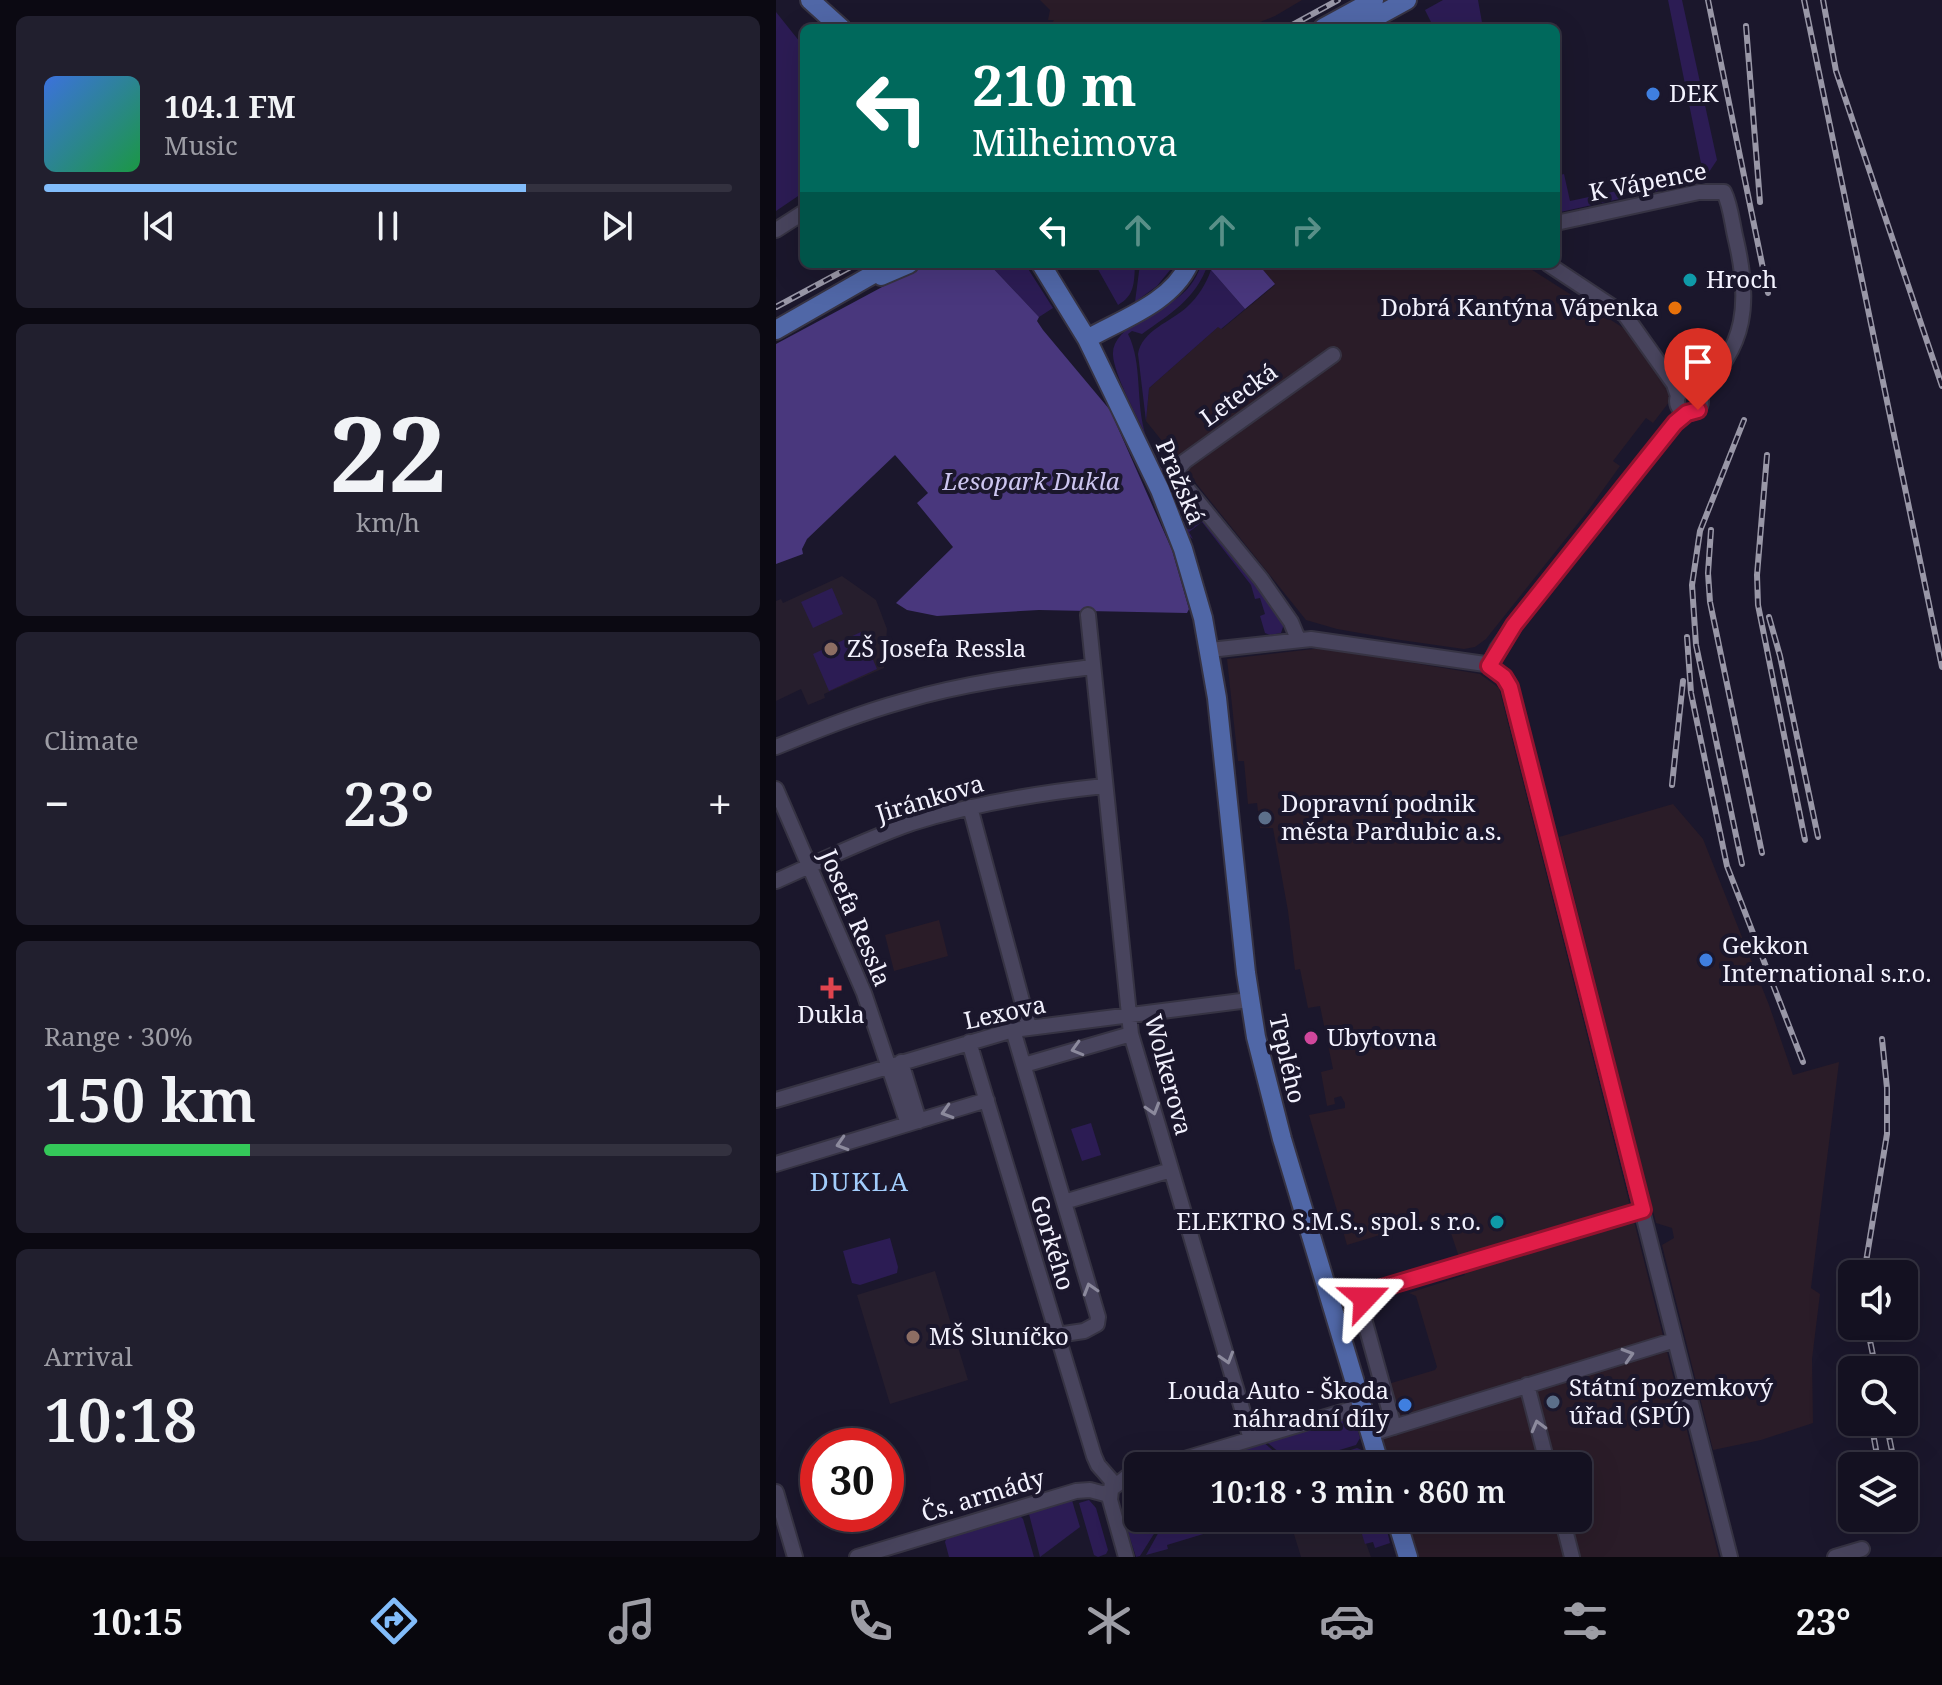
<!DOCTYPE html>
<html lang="en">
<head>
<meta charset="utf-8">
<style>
  body { margin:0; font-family:"Noto Serif",serif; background:#211f2e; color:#f1f3f6; height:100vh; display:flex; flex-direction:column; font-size:30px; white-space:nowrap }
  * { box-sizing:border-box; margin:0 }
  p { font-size:26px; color:#9d9da5 }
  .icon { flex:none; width:44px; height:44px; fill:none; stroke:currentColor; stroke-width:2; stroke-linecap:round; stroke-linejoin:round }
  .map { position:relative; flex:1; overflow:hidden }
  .details { display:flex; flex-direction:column; gap:16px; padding:16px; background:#0b0912; width:776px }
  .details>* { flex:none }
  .banner { position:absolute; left:24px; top:24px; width:760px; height:244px; border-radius:12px; box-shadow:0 8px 32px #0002,0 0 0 2px #33313f; background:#00695c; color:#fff; overflow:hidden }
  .buttons { position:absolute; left:1062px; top:1260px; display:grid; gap:16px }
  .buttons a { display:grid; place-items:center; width:80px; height:80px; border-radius:12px; background:#141121; box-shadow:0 8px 32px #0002,0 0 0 2px #33313f; font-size:40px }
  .speed { position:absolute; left:24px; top:1428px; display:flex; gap:16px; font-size:40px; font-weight:700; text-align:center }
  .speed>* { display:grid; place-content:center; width:104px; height:104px; border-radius:50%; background:#141121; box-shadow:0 8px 32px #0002,0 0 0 2px #33313f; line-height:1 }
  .speed .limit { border:12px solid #d22; background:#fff; color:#111 }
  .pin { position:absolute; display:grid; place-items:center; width:68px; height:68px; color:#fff; margin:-82px -34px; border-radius:50% 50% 50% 0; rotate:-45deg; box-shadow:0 0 8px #0007 }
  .pin .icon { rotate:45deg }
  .me { position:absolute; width:88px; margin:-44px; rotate:67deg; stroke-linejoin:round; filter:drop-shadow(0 0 6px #0008) }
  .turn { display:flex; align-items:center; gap:28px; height:168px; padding:0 40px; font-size:36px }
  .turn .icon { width:104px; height:104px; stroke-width:2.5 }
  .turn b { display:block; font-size:56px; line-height:68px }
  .lanes { display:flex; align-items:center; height:76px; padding:0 40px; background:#0003; justify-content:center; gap:40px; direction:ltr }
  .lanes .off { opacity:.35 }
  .big { font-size:60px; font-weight:600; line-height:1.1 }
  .details .widget { flex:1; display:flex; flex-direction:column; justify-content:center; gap:12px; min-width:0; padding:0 28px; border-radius:12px; background:#211f2e }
  .details .dial { align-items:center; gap:0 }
  .dial b { font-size:104px; line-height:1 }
  .song { display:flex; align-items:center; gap:24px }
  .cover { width:96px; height:96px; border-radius:12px; background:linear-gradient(135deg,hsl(220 70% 55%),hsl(140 70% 35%)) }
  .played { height:8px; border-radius:4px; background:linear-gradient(90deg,#82bcfa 70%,#33313f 70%) }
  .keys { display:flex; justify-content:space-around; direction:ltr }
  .heat { display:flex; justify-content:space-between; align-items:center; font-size:44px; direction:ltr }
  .charge { height:12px; border-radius:6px; background:linear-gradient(90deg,#34c759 30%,#33313f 0) }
  .trip { position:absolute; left:348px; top:1452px; width:468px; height:80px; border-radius:12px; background:#141121; box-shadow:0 8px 32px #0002,0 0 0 2px #33313f; font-weight:600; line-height:80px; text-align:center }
  .tab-bar { display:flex; height:128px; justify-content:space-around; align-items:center; background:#08070d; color:#9d9da5 }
  .tab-bar .icon { width:56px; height:56px }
  .tab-bar .current { color:#82bcfa }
  .tab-bar b { font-size:36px; color:#f1f3f6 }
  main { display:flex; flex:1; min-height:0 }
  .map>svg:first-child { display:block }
  .industrial { fill:#2a1c28 }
  .education { fill:#261e2d }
  .green { fill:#2c1c54 }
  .forest { fill:#49377d }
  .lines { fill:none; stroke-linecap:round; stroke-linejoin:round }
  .minor-casing { stroke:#363343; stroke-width:18 }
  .major-casing { stroke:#363343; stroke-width:22 }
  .minor { stroke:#48445d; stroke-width:14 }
  .major { stroke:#5067a7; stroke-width:18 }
  .rail-casing { stroke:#9997a7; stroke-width:6 }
  .rail { stroke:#1b172c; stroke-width:3; stroke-dasharray:9; stroke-linecap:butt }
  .oneway { stroke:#8c8a9d }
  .route-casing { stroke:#92132f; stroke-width:20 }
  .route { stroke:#e11d48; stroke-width:14 }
  .shop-dot { fill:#3f7fe0; stroke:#1b172c; stroke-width:3 }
  .culture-dot { fill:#0f9aa8; stroke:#1b172c; stroke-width:3 }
  .food-dot { fill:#e8710a; stroke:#1b172c; stroke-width:3 }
  .education-dot { fill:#8d6e63; stroke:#1b172c; stroke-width:3 }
  .service-dot { fill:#5c6f8a; stroke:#1b172c; stroke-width:3 }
  .health-dot { fill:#e0444e; stroke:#1b172c; stroke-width:3 }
  .hotel-dot { fill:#d1479c; stroke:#1b172c; stroke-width:3 }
  .labels { text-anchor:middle; stroke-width:8; stroke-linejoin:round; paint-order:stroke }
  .poi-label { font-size:24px; fill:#f3f2fe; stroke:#1b172c; text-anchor:start }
  .street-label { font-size:24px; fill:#f3f2fe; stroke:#1b172c }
  .park-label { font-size:24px; font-style:italic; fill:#cdc6f0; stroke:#1b172c }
  .neighbourhood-label { font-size:26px; letter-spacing:2px; fill:#a2cdfc; stroke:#1b172c }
</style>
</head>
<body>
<main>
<section class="details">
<div class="widget">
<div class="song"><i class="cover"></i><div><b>104.1 FM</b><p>Music</p></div></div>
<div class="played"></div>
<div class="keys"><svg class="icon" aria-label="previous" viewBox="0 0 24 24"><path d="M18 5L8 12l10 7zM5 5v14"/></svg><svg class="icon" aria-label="pause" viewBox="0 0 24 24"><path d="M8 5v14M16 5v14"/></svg><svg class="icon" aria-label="next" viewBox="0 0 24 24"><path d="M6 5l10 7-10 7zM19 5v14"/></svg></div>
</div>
<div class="widget dial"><b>22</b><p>km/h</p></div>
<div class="widget"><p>Climate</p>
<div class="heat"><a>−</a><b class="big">23°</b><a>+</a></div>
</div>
<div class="widget"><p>Range · 30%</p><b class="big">150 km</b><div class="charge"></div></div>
<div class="widget"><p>Arrival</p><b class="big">10:18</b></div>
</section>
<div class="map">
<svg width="1166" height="1557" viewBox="0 0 1166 1557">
  <rect width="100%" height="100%" fill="#1b172c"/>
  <!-- industrial -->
  <path class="industrial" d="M264,0H526L499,16L469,28H272L278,20H272L274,10Z
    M482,264H747L849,329L897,397L877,423L870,418L837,461L844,466L811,512L710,639L699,647L688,649L618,639L561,629L530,620L370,421L373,388L443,326L446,329L499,285Z
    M546,648L704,674L723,688L943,1557H643L631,1518H802V1466H615L607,1439L622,1417L612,1384L659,1370L661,1367L640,1296L633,1293L689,1275L669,1215L571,1245L533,1115L569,1108V1103L565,1096L558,1098L559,1104L551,1106L545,1072L557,1069L544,1006L532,1008L524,969L519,970L512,911L497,828H484L481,803L472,804L468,761H462L451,659Z
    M897,804L927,839L993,1005L1017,1075L1063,1062L1035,1288L1044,1294L1036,1359L1037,1423L985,1440L937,1450L886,1245L898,1238L896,1228L880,1223L783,837Z
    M163,920L172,956L118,971L109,935Z"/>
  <!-- education -->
  <path class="education" d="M66,576L100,600L111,629L108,668L48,694L49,698L32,705L25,689L0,701V601L5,599L7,603Z
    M159,1271L192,1380L114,1404L81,1295Z
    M513,1518H581L595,1557H525Z"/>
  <!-- green -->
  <path class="green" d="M667,0H702L707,28H658L649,10Z
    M892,0H906L941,160L927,181L877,192L871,185L927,173Z
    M0,12L28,47V192L0,211Z
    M788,174L794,201L841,191L843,199L780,213V176Z
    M213,264H249L277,308L263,317Z
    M319,264H359C358,283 359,295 342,305Z
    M364,264H399L381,286L359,302Z
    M426,264H432C420,299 394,314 366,334L356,331L352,334C367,363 359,404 370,436C361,415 338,375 337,355C335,327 387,311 405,295C415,287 421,276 426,264Z
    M435,270L469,309L445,329L442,327L373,388L370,421L362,354C366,330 395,322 411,307C422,297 430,284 435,270Z
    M380,458L509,621L505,633L494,635L489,633L484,616L489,614L484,598L479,599L475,585L426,522L413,532L417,539L409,533Z
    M56,588L67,614L37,628L25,602Z
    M85,632L101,669L53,691L37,654Z
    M315,1123L325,1155L306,1161L295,1129Z
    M114,1238L122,1267L121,1273L84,1285L76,1283L67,1251Z
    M570,1415L571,1418L579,1421L584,1438L580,1445L517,1464L487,1439Z
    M485,1440L513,1465L428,1466L435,1455Z
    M581,1448L588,1451L593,1466H524Z
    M295,1497L304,1527L264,1557L253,1514L254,1511Z
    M313,1500L320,1508L332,1550L330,1554L322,1557L318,1555L303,1503Z
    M362,1514V1518H388L364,1556L360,1557L348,1520Z
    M243,1515L247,1519L258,1557H173L169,1542L172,1535Z
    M432,1518H480L391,1545L392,1549L370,1555L385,1528Z
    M581,1518H608L614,1543L599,1548L597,1542L589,1544Z"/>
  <!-- forest -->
  <path class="forest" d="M156,264H213L263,317L261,321L267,330L334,410L396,550L413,609L411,613L263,610L161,616L131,610L120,603L177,547L141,503L152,493L119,455L31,539L26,549L27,554L0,564V344L121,279Z
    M437,264H482L499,284L469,309L435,270Z"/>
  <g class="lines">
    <!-- minor casing -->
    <g class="minor-casing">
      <path id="minor" d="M780,223L923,192H948C955,206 956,224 960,240C974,300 972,348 921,392
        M0,230L28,212
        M772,264L849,315L898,384L902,396
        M901 401a12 12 0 1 1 24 0a12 12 0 1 1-24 0Z
        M312,615L355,1034L475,1439
        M522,639L515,622L485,579L400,475L401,470L409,461L557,355
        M434,650L535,639L709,664L720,670L732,682L954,1557
        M713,666L721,649L738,625L899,423L911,413
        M0,747C42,730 84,713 128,701C189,683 253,675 316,667
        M0,789L88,993L132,1124
        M194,807L253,1027
        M0,881C45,861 90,839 136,823C199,803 263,793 328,786
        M237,1030L322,1317L321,1324L308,1331L281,1335
        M193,1042L318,1456L322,1465L336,1481L334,1500L350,1557
        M125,1062L143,1121
        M248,1065L355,1034
        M0,1100L237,1030L473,1000
        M0,1164L211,1100
        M288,1202L395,1170
        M587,1315L618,1427
        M561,1323L591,1313L589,1295L592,1292L867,1210
        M751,1385L772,1466
        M595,1434L899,1340
        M385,1466L586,1406
        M0,1492L19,1557
        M786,1518L796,1557
        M81,1557L300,1491L314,1490L329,1494L352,1476
        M1059,1557L1086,1549"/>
    </g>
    <!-- major casing -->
    <g class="major-casing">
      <path id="major" d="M34,0L65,28
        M547,28L598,0
        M580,28L631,0
        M265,264L311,339L384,490L407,549L427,618L441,698L470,973L480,1037L506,1139L604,1466
        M105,276L133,264
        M0,330L115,264
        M311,339C346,319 395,303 413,264
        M620,1518L632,1557"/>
    </g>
    <!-- minor -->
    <use href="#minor" class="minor"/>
    <!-- major -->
    <use href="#major" class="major"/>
    <!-- rail casing -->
    <g class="rail-casing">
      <path id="rail" d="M932,0L992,293
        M1028,0L1166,667
        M1047,0L1060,71L1166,386
        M970,26L984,202
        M511,28L562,0
        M0,307L80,264
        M991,455L981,575L982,605L1029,840
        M935,530L932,573L934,602L986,853
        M993,617L1004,656L1042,837
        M911,637L915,693L951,866L1027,1062
        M896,785L907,681
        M966,864L920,645L916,585L924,531L968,420
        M1088,1274L1111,1134V1088L1106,1039
        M1091,1326L1100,1370
        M1095,1422L1103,1466
        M1110,1422L1119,1466"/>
    </g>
    <!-- rail -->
    <use href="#rail" class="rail"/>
  </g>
  <!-- one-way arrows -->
  <defs><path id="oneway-chevron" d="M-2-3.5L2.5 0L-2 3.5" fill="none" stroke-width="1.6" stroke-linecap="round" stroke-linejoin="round" transform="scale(2)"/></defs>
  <g class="oneway">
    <use href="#oneway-chevron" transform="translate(301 1049) rotate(164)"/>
    <use href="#oneway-chevron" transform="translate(377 1109) rotate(73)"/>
    <use href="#oneway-chevron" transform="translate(171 1112) rotate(163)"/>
    <use href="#oneway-chevron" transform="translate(66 1144) rotate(163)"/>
    <use href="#oneway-chevron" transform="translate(314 1289) rotate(-107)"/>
    <use href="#oneway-chevron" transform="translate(852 1355) rotate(-17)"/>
    <use href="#oneway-chevron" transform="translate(451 1358) rotate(73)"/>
    <use href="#oneway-chevron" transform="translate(762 1426) rotate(-105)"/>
  </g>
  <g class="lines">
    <!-- route casing -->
    <g class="route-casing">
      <path id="route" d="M589,1298L592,1292L867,1210L734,687L728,677L713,666L738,625L899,423L911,413L922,410"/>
    </g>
    <!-- route -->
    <use href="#route" class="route"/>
  </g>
  <!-- markers -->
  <g class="shop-dot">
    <circle cx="877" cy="94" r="8"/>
    <circle cx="930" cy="960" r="8"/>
    <circle cx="629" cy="1405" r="8"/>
  </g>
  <g class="culture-dot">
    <circle cx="914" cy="280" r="8"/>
    <circle cx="721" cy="1222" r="8"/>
  </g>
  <circle class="food-dot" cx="899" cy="308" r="8"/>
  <g class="education-dot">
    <circle cx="55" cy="649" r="8"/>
    <circle cx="137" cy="1337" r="8"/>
  </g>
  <g class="service-dot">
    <circle cx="489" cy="818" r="8"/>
    <circle cx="777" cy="1402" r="8"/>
  </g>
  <path class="health-dot" d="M51 976h8v8h8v8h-8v8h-8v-8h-8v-8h8z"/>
  <circle class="hotel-dot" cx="535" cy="1038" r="8"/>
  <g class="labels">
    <!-- poi labels -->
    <g class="poi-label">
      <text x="893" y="102">DEK</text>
      <text x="930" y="288">Hroch</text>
      <text x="883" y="316" text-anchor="end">Dobrá Kantýna Vápenka</text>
      <text x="71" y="657">ZŠ Josefa Ressla</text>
      <text x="505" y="812">Dopravní podnik<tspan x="505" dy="28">města Pardubic a.s.</tspan></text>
      <text x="946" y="954">Gekkon<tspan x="946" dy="28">International s.r.o.</tspan></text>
      <text x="55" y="1023" text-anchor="middle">Dukla</text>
      <text x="551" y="1046">Ubytovna</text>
      <text x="705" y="1230" text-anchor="end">ELEKTRO S.M.S., spol. s r.o.</text>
      <text x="153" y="1345">MŠ Sluníčko</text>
      <text x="793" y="1396">Státní pozemkový<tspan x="793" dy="28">úřad (SPÚ)</tspan></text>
      <text x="613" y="1399" text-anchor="end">Louda Auto - Škoda<tspan x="613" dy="28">náhradní díly</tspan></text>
    </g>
    <!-- street labels -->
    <g class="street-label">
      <text transform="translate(872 182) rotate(-11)" y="8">K Vápence</text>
      <text transform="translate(463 395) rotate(-36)" y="8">Letecká</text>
      <text transform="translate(404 482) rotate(67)" y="8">Pražská</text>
      <text transform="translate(154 799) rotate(-17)" y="8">Jiránkova</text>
      <text transform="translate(79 918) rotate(67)" y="8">Josefa Ressla</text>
      <text transform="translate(229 1013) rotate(-12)" y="8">Lexova</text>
      <text transform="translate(511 1059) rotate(77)" y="8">Teplého</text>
      <text transform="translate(392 1075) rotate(75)" y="8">Wolkerova</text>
      <text transform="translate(276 1243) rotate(73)" y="8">Gorkého</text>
      <text transform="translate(207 1496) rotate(-17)" y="8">Čs. armády</text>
    </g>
    <!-- park labels -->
    <g class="park-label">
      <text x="255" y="490">Lesopark Dukla</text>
    </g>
    <!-- neighbourhood labels -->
    <g class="neighbourhood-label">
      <text x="84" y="1191">DUKLA</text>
    </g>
  </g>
</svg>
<div class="buttons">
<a><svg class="icon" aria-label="sound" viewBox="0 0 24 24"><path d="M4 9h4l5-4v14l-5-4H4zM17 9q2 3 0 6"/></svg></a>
<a><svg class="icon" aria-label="search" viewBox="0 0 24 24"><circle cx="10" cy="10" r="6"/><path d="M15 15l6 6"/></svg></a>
<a><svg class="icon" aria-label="layers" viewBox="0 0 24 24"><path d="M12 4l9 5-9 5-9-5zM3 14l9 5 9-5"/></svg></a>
</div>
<div class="speed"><div class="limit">30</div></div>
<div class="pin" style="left:922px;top:410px;background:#d93025"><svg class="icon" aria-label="arrive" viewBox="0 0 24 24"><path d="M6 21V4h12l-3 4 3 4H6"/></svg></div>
<svg class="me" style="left:589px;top:1298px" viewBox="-20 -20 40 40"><path d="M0-17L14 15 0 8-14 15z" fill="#e11d48" stroke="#fff" stroke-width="4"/></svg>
<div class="trip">10:18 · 3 min · 860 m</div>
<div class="banner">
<div class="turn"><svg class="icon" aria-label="left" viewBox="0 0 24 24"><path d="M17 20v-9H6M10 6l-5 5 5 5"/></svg><div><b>210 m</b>Milheimova</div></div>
<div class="lanes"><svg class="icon" aria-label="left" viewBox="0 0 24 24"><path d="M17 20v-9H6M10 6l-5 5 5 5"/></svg><svg class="icon off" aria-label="ahead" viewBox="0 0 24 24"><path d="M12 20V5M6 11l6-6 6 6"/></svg><svg class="icon off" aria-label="ahead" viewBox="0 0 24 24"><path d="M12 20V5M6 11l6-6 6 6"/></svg><svg class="icon off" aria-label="right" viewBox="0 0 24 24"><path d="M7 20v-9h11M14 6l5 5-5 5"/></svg></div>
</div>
</div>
</main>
<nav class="tab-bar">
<b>10:15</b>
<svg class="icon current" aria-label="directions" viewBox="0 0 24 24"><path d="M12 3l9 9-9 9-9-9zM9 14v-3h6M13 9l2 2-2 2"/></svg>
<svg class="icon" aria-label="music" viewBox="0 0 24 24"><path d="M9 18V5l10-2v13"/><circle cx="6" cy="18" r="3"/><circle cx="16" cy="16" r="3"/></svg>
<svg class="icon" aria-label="phone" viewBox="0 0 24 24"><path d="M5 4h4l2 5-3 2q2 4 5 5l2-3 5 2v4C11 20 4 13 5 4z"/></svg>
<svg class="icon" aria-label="climate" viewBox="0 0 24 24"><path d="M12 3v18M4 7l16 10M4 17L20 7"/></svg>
<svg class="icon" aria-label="car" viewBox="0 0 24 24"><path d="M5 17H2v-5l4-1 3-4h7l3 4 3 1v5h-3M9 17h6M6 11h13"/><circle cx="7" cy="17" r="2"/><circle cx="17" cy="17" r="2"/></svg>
<svg class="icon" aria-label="filters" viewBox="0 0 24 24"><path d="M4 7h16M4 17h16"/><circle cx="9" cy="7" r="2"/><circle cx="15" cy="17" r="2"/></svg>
<b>23°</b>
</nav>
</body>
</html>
